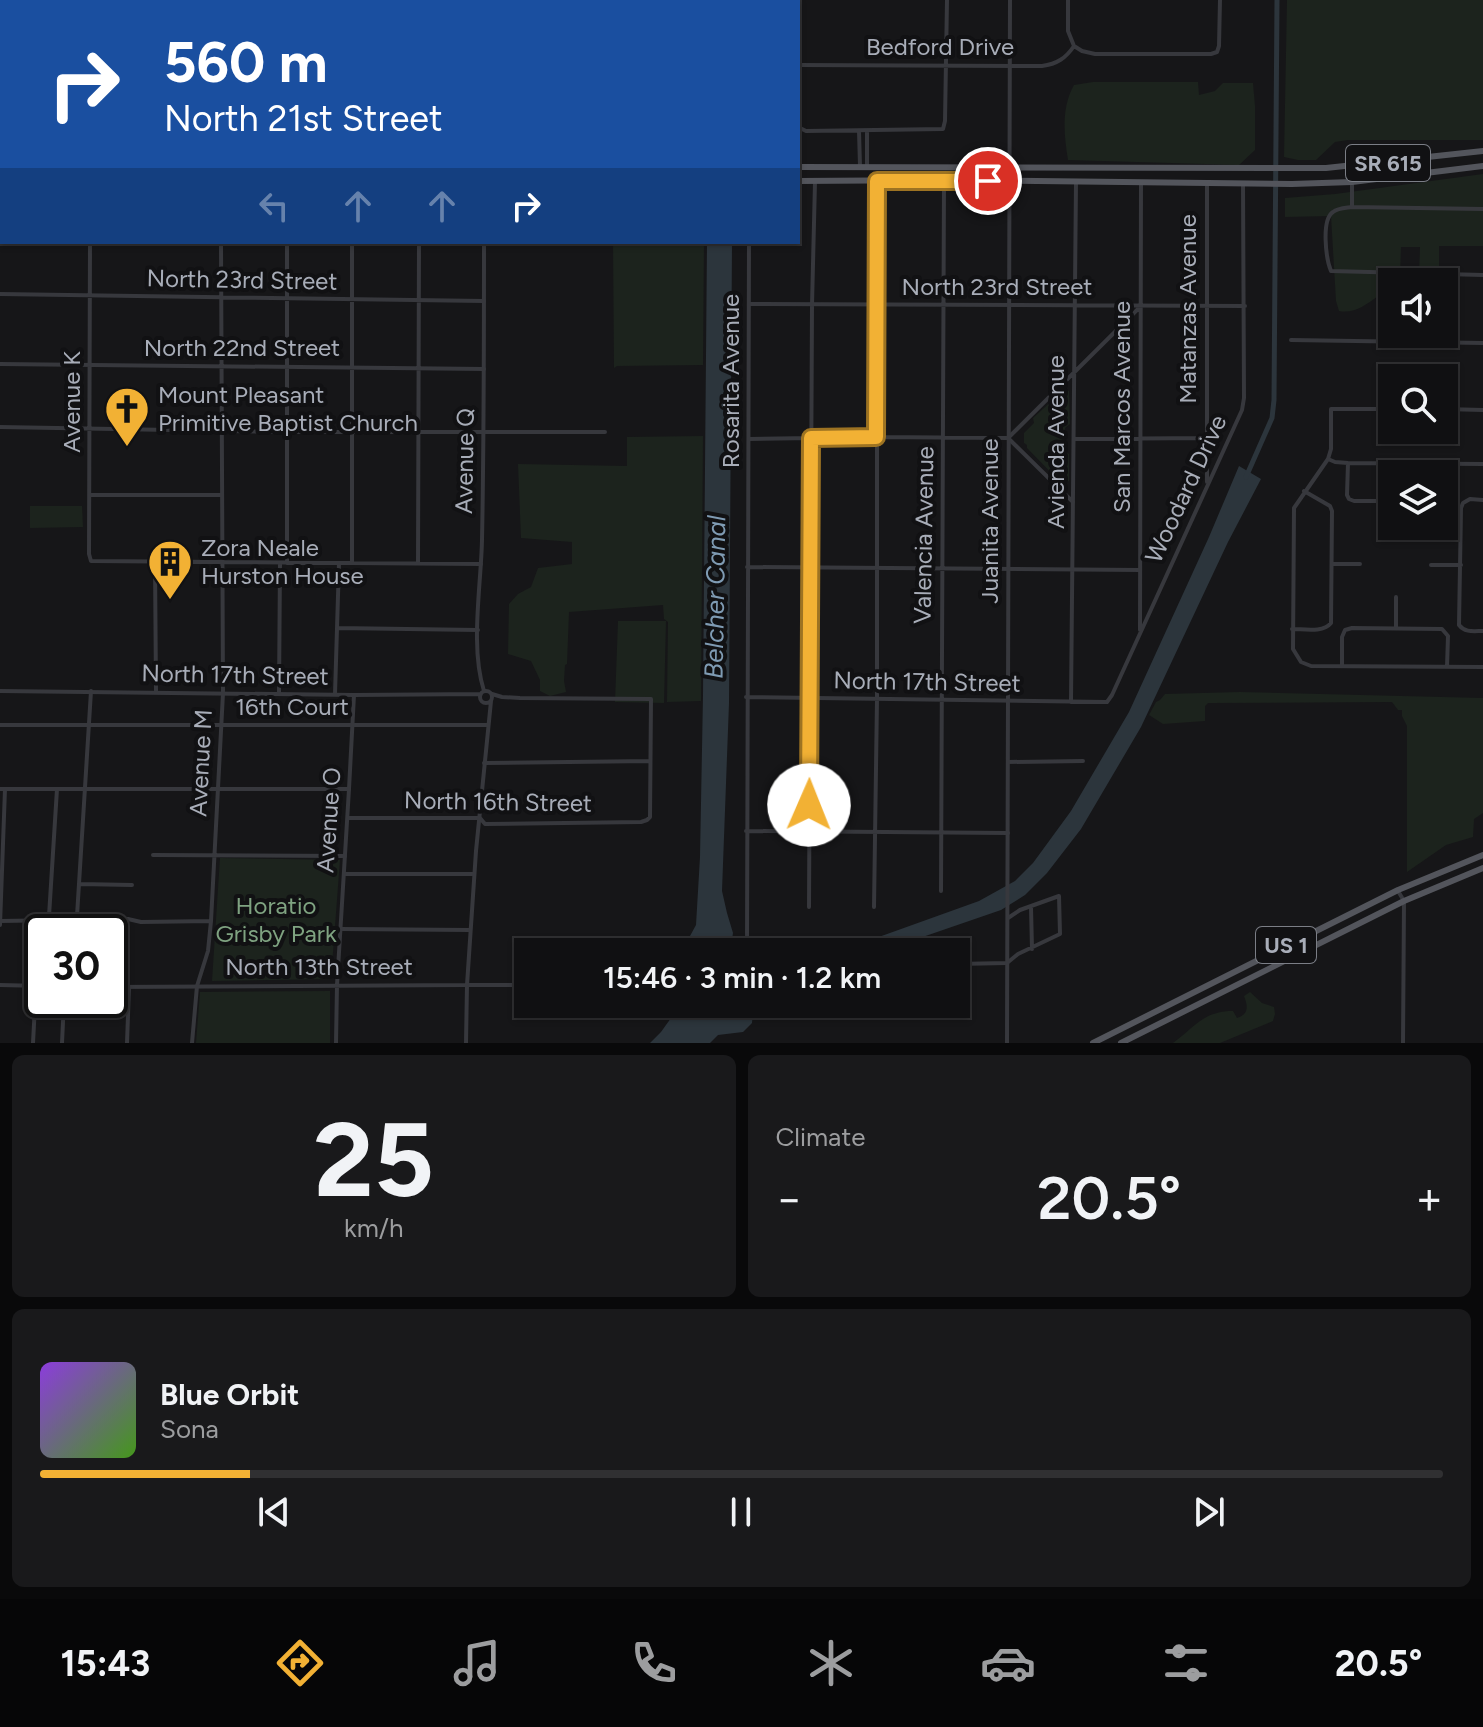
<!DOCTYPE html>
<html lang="en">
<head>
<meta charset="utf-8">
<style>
  body { margin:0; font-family:Figtree,sans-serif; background:#19191b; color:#f1f3f6; height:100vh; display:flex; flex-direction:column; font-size:30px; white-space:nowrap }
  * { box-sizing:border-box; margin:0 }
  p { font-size:26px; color:#9c9d9f }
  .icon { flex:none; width:44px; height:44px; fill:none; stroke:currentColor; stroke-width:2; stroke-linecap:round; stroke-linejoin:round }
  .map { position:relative; height:1043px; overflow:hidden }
  .panel { display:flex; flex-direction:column; gap:12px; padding:12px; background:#09090a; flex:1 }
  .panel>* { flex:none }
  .banner { position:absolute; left:0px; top:0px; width:800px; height:244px; box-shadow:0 2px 6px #0004,0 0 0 2px #303032; background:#1a4fa0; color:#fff; overflow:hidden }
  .controls { position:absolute; left:1378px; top:268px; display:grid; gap:16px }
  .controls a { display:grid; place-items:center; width:80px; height:80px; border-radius:0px; background:#101012; box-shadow:0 2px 6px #0004,0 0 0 2px #303032; font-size:40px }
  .speed { position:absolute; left:24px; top:914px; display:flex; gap:16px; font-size:40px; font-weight:700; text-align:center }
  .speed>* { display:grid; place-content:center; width:104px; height:104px; border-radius:50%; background:#101012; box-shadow:0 2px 6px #0004,0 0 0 2px #303032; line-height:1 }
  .speed .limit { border:4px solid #111; border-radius:12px; background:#fff; color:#111 }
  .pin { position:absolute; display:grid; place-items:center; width:68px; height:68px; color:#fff; margin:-34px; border:4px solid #fff; border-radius:50%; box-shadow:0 2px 8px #0007 }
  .me { position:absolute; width:88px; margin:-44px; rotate:1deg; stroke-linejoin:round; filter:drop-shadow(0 0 6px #0008) }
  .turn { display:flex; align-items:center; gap:28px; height:168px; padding:0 32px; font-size:36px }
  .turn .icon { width:104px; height:104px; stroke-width:2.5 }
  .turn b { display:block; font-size:56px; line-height:68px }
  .lanes { display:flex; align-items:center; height:76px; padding:0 32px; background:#0003; justify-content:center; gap:40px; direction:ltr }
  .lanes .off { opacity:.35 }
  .big { font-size:60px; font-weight:600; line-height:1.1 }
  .panel .card { flex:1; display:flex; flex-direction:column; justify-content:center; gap:12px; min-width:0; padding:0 28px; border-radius:12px; background:#19191b }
  .panel .dial { align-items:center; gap:0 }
  .dial b { font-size:104px; line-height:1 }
  .song { display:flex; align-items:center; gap:24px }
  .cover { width:96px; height:96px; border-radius:12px; background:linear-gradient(135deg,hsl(270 70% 55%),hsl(100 70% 35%)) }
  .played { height:8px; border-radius:4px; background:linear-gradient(90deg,#f2b134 15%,#303032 15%) }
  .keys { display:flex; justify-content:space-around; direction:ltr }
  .heat { display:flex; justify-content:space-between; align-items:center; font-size:44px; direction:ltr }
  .panel .tiles { flex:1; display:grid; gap:12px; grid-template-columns:1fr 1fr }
  .card:last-child { grid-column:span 2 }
  .trip { position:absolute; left:514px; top:938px; width:456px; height:80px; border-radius:0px; background:#101012; box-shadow:0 2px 6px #0004,0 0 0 2px #303032; font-weight:600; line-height:80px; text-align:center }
  .dock { display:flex; height:128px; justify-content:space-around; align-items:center; background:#060607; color:#9c9d9f }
  .dock .icon { width:56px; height:56px }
  .dock .selected { color:#f2b134 }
  .dock b { font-size:36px; color:#f1f3f6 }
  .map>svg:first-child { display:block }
  .green { fill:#1c231d }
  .water { fill:#2c353c }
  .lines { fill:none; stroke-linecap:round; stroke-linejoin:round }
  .canal { stroke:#2c353c; stroke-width:5 }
  .minor { stroke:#37383d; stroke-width:4 }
  .tertiary { stroke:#37383d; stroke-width:4 }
  .primary { stroke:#53555c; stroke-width:6 }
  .route-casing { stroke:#9d7322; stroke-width:20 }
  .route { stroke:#f2b134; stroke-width:14 }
  .labels { text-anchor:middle; stroke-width:8; stroke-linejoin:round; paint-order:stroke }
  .shield { fill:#111113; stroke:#7b7e86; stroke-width:2 }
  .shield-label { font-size:22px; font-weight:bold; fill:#a8adb8 }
  .street-label { font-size:24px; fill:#a8adb8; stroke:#111113 }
  .poi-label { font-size:24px; fill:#a8adb8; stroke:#111113; text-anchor:start }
  .park-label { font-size:24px; fill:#7fa381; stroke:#111113 }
  .water-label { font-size:26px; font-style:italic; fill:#7f9bb3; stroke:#111113 }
</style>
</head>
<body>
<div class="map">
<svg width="1483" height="1043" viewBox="0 0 1483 1043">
  <rect width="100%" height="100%" fill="#161618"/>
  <!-- green -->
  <path class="green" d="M1287,0H1483V140H1348L1335,142L1316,160H1298L1284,157Z
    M1093,82H1198L1199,95L1215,91L1223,83H1253L1255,106V150L1239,165L1068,160C1064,135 1061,108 1074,85Z
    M1483,174V246H1439V274L1419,275L1420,247H1401L1400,276L1378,278V296C1366,305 1354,314 1339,311L1336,301L1331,216L1285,217V198L1335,194Z
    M613,242H704L703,365L617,366L614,368Z
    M1065,389L1069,391L1070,424L1065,428V451L1069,454V481L1063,485L1027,448V445L1024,443V433L1034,423L1033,418Z
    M703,436L701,701L667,702L668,622L664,619L663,605L569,612L567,664L565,665L564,681L566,692L550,696L540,691V680L531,661L508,654L509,604L518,594L531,587L538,568L572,564V542L521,538L518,464L627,466V437Z
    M30,506H82L83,527L30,528Z
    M618,621H666L664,703L615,702Z
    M1240,692L1483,698V813L1474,819L1473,837L1446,845L1407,872V726L1402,716V710H1398L1392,702L1208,703L1205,706V721L1163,724L1149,715L1156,702L1160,700L1165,694Z
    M220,858L340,860L331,979L212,981Z
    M330,991V1043H196L200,992Z
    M1250,992L1262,1003L1274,1007L1275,1014L1273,1021L1220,1043H1173C1195,1027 1203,1011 1233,1011L1237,1018C1249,1014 1248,1006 1244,996Z"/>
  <!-- water -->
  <path class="water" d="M707,242H732L729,703L722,891L727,913L733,933L730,952H690V936L696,925L700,857L703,695Z
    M1239,466L1261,479L1228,542L1141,727L1081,829L1047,873L1025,895L1001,910L879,952H837L979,901L1015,881L1033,863L1071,811L1129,712L1209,537Z
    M681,1004H768L753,1012L752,1023L743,1032L718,1035L710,1043H650L661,1032Z"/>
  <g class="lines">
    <!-- canal -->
    <path class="canal" d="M1246,477L1272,418L1274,400L1277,0"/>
    <!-- minor -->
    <path class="minor" d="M25,0V2
      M156,0V2
      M616,0V2
      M1068,0V31L1074,46
      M221,2L222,0
      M287,2V0
      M418,2V0
      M550,2V0
      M684,2V0
      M797,2V0
      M0,33H2
      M1074,46L1082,51L1095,54H1211L1217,52L1219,46L1220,0
      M798,65L1042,66C1057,64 1066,58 1074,46
      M798,127L806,131L943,129L945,121L947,0
      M859,131L860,166
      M867,131V166
      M1352,167V207
      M1207,183V482
      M0,208L2,209
      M1483,209L1352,207C1346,208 1338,208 1333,212C1321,220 1326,259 1331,271L1483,275
      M90,242L89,554L91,561L481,564
      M287,242V563
      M0,294L484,301
      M749,304L1245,306
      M1291,340L1483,343
      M0,364L484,369
      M1392,409H1331V449L1328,459L1294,508L1293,649L1301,662L1311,666L1483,667
      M1444,409L1483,410
      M0,427L287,432H605
      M1008,438L1140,307
      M1008,438L1073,502
      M749,439L876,437L1008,438
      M1074,439L1206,438
      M1328,459L1335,462L1348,463L1483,464
      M1348,463L1347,495L1349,499L1354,501H1392
      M90,495H221
      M1483,500L1470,499L1463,503L1461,508L1459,625C1465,633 1474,631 1483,631
      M1444,502L1450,499L1452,494L1453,464
      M1399,529V526
      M155,563L156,691
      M352,563V242
      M418,563L419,242
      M1332,564H1360
      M1431,565H1461
      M747,567L1140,570
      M337,628L478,630
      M1396,628V597
      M1292,629C1304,629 1323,633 1331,623L1332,511L1330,506L1304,491
      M1140,630L1141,183
      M1342,666V637L1345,630L1352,628L1442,629L1448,636L1447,667
      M279,693L280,563
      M335,694L339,563
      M746,697L1107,702L1112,695L1242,410L1244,398L1243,183
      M1071,702L1076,182
      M0,725H488
      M1008,762L1083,761
      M484,763L650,761
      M0,789H349
      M348,818H480L485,824L641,822L647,820L650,817L651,699L520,698L502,697L492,694
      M746,831L1008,833
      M153,855L345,856
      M344,874H474
      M80,884L132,885
      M941,891L944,181
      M1398,891L1404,901L1403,1043
      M809,907L812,305L815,182
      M874,907L877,699V181
      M1031,907L1032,949
      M0,921L128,919L141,922L211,921
      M0,925L5,789
      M340,929L470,930
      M48,932L57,789
      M76,932L91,691
      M942,944V952
      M747,952L749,242
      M956,964L1007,963L1018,954L1060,934L1059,896L1020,910L1008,918
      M33,1043L36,986
      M62,1043L64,1000
      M127,1043L129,988
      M192,1043L197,986L208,951L211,921L223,693L221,242
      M466,1043L467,985H528"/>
    <!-- tertiary -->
    <path class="tertiary" d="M484,2V0
      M480 697a6 6 0 1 1 12 0a6 6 0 1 1-12 0Z
      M0,691L354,695L481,694
      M484,691C470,647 481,587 482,540C484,441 484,341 484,242
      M0,985L42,986
      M110,987L467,985L476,851L491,701
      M336,1043L337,985L349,789L354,695
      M1007,1043L1010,0"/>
    <!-- primary -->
    <path class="primary" d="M0,159H2
      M798,167L1326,168L1483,151
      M0,168H2
      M798,181L944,180L1292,184L1352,182L1483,166
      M1093,1043L1398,890L1483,855
      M1121,1043L1404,901L1483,868"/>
  </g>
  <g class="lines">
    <!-- route casing -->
    <g class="route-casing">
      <path id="route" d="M809,805L811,438L876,437L877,181H988"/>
    </g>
    <!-- route -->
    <use href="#route" class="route"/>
  </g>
  <!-- icons -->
  <defs>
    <g id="church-pin" transform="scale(2.3)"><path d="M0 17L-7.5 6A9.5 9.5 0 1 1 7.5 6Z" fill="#f2b134" stroke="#111113"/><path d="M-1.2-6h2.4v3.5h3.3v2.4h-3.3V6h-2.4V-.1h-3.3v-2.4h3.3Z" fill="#111"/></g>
    <g id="building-pin" transform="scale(2.3)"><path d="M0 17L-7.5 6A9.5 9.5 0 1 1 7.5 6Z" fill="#f2b134" stroke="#111113"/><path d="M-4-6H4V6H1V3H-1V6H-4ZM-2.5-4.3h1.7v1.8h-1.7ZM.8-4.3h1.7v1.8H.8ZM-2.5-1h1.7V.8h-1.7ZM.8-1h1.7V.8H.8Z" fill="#111"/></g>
  </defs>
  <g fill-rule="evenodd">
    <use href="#church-pin" x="127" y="409"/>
    <use href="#building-pin" x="170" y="562"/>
  </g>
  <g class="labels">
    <!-- shield labels -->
    <g class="shield">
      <rect x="1346" y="145" width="84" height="36" rx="6"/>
      <rect x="1256" y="927" width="60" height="36" rx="6"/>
    </g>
    <g class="shield-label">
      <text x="1388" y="171">SR 615</text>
      <text x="1286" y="953">US 1</text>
    </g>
    <!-- street labels -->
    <g class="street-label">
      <text x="940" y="55">Bedford Drive</text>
      <text transform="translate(242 280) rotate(1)" y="8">North 23rd Street</text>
      <text x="997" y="295">North 23rd Street</text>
      <text transform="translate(1188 309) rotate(-90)" y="8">Matanzas Avenue</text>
      <text x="242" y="356">North 22nd Street</text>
      <text transform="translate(731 381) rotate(-90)" y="8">Rosarita Avenue</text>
      <text transform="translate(72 402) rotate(-90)" y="8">Avenue K</text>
      <text transform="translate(1122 407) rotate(-90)" y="8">San Marcos Avenue</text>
      <text transform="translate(1056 442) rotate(-90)" y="8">Avienda Avenue</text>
      <text transform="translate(465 461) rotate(-89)" y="8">Avenue Q</text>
      <text transform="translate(1186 489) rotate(-65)" y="8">Woodard Drive</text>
      <text transform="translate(990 521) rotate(-90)" y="8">Juanita Avenue</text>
      <text transform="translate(924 535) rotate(-89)" y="8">Valencia Avenue</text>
      <text transform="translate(235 675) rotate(1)" y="8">North 17th Street</text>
      <text transform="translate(927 682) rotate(1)" y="8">North 17th Street</text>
      <text x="292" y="715">16th Court</text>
      <text transform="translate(201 763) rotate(-87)" y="8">Avenue M</text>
      <text transform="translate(498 802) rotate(1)" y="8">North 16th Street</text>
      <text transform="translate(329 820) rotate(-86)" y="8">Avenue O</text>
      <text x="319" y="975">North 13th Street</text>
    </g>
    <!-- poi labels -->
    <g class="poi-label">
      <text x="158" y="403">Mount Pleasant<tspan x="158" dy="28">Primitive Baptist Church</tspan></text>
      <text x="201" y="556">Zora Neale<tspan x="201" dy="28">Hurston House</tspan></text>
    </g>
    <!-- park labels -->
    <g class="park-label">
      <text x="276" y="914">Horatio<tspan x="276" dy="28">Grisby Park</tspan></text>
    </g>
    <!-- water labels -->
    <g class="water-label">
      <text transform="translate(715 597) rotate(-89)" y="9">Belcher Canal</text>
    </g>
  </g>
</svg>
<div class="controls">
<a><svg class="icon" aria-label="sound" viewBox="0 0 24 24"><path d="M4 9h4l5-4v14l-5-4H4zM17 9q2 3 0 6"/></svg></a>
<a><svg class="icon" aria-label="search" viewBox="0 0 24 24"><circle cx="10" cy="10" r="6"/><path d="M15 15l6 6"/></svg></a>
<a><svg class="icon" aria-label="layers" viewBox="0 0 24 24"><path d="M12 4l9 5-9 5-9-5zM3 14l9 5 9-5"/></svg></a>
</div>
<div class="speed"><div class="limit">30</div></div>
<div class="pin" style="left:988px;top:181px;background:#d93025"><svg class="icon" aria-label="arrive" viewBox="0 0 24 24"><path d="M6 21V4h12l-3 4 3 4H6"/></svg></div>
<svg class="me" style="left:809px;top:805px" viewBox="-20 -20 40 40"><circle r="19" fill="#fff"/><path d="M0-13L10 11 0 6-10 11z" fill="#f2b134"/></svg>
<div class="trip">15:46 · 3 min · 1.2 km</div>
<div class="banner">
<div class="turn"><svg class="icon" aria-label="right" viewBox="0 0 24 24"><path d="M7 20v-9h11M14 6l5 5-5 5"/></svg><div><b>560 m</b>North 21st Street</div></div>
<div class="lanes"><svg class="icon off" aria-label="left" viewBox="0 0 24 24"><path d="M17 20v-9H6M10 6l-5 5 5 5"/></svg><svg class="icon off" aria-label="ahead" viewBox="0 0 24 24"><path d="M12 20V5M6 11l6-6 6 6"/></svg><svg class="icon off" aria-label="ahead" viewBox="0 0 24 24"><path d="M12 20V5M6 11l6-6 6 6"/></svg><svg class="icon" aria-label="right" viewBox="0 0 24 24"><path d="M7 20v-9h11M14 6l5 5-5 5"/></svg></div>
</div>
</div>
<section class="panel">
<div class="tiles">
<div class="card dial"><b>25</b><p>km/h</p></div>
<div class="card"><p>Climate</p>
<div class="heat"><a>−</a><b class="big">20.5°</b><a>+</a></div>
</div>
<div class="card">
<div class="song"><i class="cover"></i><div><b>Blue Orbit</b><p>Sona</p></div></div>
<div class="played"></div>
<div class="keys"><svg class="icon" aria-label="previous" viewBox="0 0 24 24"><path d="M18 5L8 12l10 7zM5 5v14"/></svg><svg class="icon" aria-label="pause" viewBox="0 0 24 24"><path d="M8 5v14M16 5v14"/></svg><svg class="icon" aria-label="next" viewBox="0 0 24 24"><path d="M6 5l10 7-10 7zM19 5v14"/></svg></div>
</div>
</div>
</section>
<nav class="dock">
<b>15:43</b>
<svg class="icon selected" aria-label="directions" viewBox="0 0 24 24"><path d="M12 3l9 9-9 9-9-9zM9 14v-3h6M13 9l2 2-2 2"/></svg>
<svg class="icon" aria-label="music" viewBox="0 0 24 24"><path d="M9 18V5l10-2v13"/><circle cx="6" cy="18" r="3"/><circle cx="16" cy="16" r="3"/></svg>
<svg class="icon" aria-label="phone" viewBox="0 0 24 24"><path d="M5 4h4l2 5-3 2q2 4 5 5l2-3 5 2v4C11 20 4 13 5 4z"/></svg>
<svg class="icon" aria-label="climate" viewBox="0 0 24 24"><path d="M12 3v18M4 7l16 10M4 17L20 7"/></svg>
<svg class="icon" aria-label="car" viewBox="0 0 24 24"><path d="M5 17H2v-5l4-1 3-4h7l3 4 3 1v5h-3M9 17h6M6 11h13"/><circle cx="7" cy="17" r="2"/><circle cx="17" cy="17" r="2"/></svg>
<svg class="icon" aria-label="filters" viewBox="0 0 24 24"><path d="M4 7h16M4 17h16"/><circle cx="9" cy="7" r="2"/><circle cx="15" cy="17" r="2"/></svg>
<b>20.5°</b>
</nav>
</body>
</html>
